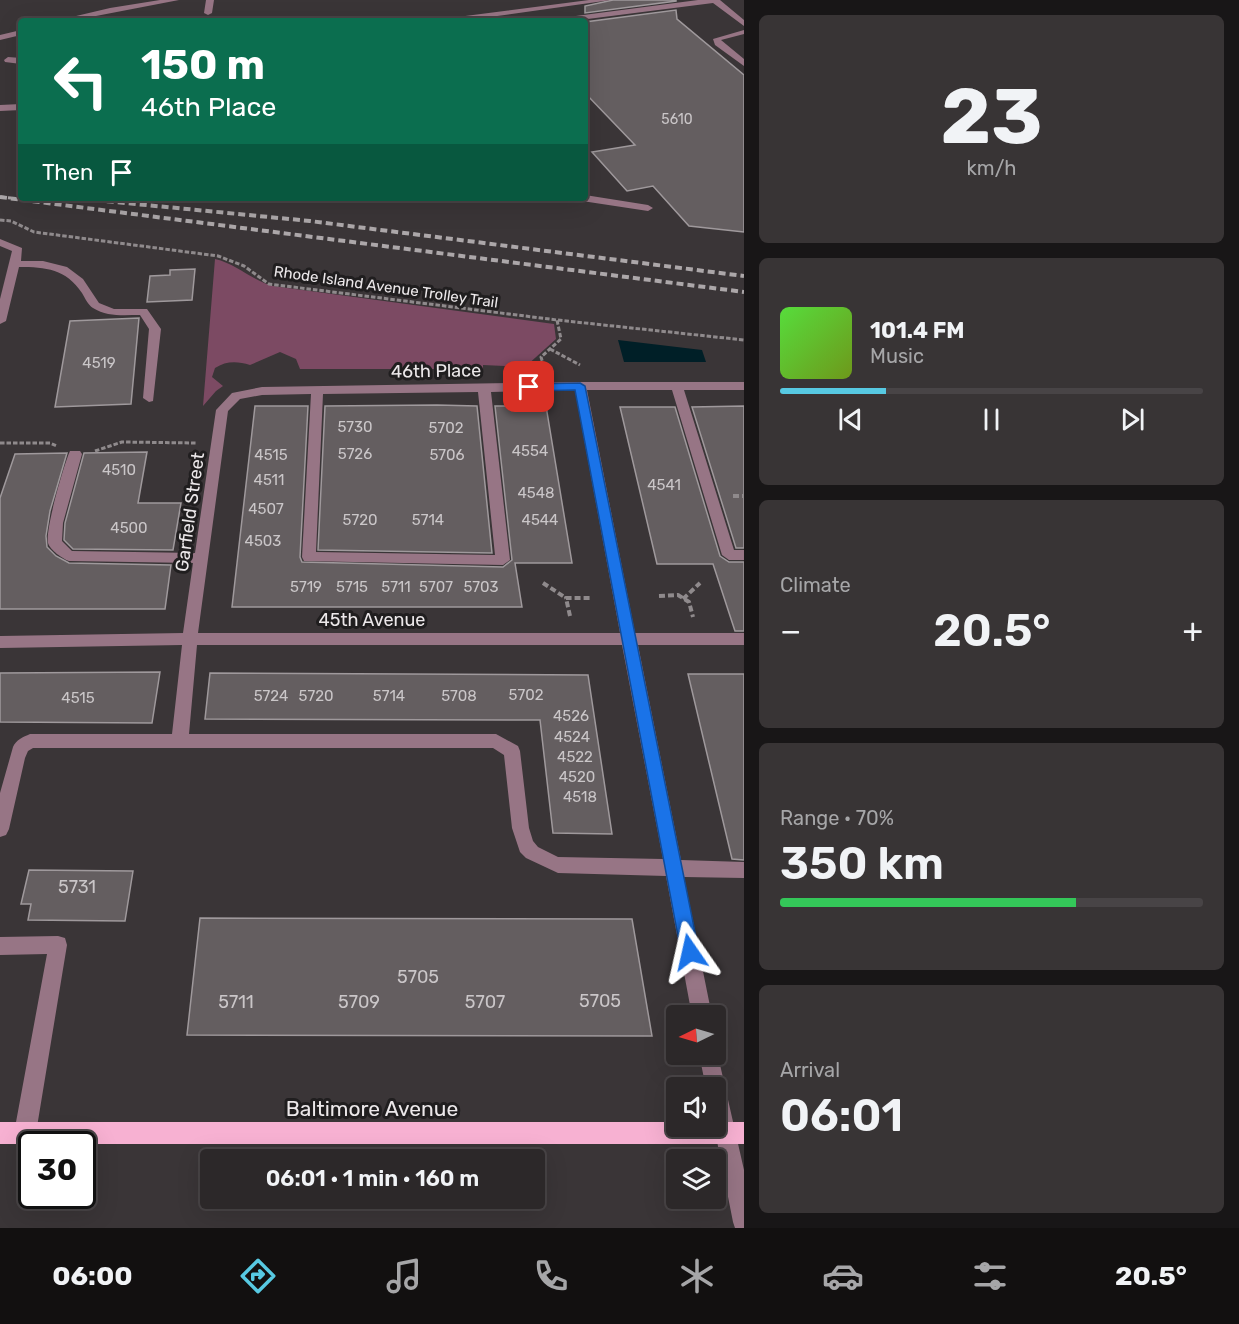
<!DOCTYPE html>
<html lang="en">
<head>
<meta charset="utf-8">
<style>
  body { margin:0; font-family:Rubik,sans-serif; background:#383435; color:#f1f3f6; height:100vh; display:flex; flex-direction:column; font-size:22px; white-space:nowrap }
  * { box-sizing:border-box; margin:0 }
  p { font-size:20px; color:#a6a6a8 }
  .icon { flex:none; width:33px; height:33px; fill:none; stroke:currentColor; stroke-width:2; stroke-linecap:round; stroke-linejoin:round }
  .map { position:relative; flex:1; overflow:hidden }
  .details { display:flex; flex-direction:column; gap:15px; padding:15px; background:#181617; width:495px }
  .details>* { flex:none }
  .banner { position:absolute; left:18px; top:18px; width:570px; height:183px; border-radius:6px; box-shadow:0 6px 24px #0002,0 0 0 2px #484446; background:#0b6e4f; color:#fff; overflow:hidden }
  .needle { width:39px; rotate:265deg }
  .fabs { position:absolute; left:666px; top:1005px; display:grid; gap:12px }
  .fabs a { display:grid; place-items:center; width:60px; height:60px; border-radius:6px; background:#2c2829; box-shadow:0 6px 24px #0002,0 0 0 2px #484446; font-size:30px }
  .speed { position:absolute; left:18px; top:1131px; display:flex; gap:12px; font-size:30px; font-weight:700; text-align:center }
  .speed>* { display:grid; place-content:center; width:78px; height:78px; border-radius:50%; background:#2c2829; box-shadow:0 6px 24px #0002,0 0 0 2px #484446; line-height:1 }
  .speed .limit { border:3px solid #111; border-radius:9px; background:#fff; color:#111 }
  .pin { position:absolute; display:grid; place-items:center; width:51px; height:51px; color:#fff; margin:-26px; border-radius:12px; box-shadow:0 3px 9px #0006 }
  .me { position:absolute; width:66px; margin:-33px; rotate:349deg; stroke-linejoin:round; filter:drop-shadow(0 0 4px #0008) }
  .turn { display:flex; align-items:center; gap:21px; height:126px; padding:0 24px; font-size:27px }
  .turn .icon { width:78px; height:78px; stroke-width:2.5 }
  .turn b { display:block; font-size:42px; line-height:51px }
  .then { display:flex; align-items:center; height:57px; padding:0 24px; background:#0003; gap:12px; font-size:22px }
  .big { font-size:45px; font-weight:600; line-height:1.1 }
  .details .tile { flex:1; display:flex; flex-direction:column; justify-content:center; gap:9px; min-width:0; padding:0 21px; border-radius:9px; background:#383435 }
  .details .dial { align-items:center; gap:0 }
  .dial b { font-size:78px; line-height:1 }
  .song { display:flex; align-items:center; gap:18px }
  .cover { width:72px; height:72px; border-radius:9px; background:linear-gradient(135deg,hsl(110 70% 55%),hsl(80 70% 35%)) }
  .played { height:6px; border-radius:3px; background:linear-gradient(90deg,#57c9e2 25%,#484446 25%) }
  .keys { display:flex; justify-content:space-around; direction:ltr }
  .heat { display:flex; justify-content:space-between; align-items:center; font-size:33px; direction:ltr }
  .charge { height:9px; border-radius:4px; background:linear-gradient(90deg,#34c759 70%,#484446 0) }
  .trip { position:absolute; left:200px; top:1149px; width:345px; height:60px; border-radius:6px; background:#2c2829; box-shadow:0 6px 24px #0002,0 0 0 2px #484446; font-weight:600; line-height:60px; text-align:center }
  .dock { display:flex; height:96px; justify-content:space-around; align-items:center; background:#121010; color:#a6a6a8 }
  .dock .icon { width:42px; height:42px }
  .dock .current { color:#57c9e2 }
  .dock b { font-size:27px; color:#f1f3f6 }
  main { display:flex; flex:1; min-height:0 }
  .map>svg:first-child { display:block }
  .green { fill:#7c4a63 }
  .water { fill:#001f27 }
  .building { fill:#645e60; stroke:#9f999c; stroke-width:1.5 }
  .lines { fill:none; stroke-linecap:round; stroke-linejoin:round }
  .path-far1 { stroke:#8f8a8c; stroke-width:3; stroke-dasharray:4.5 2; stroke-linecap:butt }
  .path { stroke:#8f8a8c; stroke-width:4; stroke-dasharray:6 3; stroke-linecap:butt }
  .minor { fill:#977585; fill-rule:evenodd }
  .major { fill:#f7b1d2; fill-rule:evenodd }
  .rail-far1 { stroke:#aca7a9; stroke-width:3; stroke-dasharray:5 3; stroke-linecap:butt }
  .rail { stroke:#aca7a9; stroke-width:4; stroke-dasharray:7 4; stroke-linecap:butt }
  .route { fill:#1a73e8; stroke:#114b97; stroke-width:1.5 }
  .labels { text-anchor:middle; stroke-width:6; stroke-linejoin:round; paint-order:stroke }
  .far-number-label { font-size:14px; fill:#cac6c8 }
  .far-street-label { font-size:15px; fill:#ece8ea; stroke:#201e1f }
  .number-label { font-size:15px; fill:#cac6c8 }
  .street-label { font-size:18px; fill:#ece8ea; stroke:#201e1f }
  .near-number-label { font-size:18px; fill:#cac6c8 }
  .near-street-label { font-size:21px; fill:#ece8ea; stroke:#201e1f }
</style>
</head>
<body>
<main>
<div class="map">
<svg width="744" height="1228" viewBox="0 0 744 1228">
  <rect width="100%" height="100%" fill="#3a3537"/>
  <!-- green -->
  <path class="green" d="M215,259C237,264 251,280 273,286L554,324L556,339L525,367L483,365V369H300L296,359L280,352L250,365C237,361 226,361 215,368L212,377L223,386L216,391L203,406Z"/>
  <!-- water -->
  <path class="water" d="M618,340L702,350L706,362H624Z"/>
  <!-- building -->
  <path class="building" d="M613,0H676V1L585,13V6Z
    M676,10L677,19L744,75V232L689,226L653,186L627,191L592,152L635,145L585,93V22Z
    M195,269L192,300L147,302L150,276L170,275V270Z
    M139,318L131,404L55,407L70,321Z
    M437,405L477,406L492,553L318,550L325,406Z
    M255,406H308L300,557L302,562L503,567L512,560L495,406H546L572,563H515L522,607H232Z
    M744,406V548H736L692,407Z
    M620,407H675L720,556L729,562H744V631H735L713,564H657Z
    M147,452L138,503H181L173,550L73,549L64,540L65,523L84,453Z
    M67,453L50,511L46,536L47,547L56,556L69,563L171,565L165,609H0V498L15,454Z
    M160,672L152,723L0,722V673Z
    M210,673L588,675L612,834L553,833L540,720L205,719Z
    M688,674H744V860L732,859Z
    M29,870L133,871L125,921L28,920L31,904H21Z
    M200,918L632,919L652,1036L187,1035Z"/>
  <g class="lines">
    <!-- path-far1 -->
    <path class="path-far1" d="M0,220L11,221L34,232L218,256L244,266L269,284L557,320L744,340
      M550,349L580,365
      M544,367L541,357L561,339L557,320
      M0,443H50L57,446
      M95,451L122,442L197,443"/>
    <!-- path -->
    <path class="path" d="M733,496H744
      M543,583L566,598
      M659,596L678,595L689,602L693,617
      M683,599L700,583
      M570,616L566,598H590"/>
    <!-- minor -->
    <path class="minor" d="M160,0H179L70,21H55L110,8Z
      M206,0H214L212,13L208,15L204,13Z
      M589,0H611L461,21H438L442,19Z
      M698,0H720L744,20V26L713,3L572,21H549L553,19Z
      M21,30V35L0,40V35Z
      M744,30V34L721,40L744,59V66L715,45L713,39Z
      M8,57L21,58V64L5,62L4,60Z
      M21,104V110L0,111V105Z
      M585,195L648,205L653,208L648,211L582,201L577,198H585Z
      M0,239L22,248L21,261H43L67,267L83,279L99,303L114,309H147L161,329L153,401L149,402L143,398L149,329L140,315C123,315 107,317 93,308C88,305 85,298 82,293C66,269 46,267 19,267L6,321L0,324V299L12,251L0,246Z
      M580,382H744V390H684L734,550H744V560H729L722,555L672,390H587L635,633H744V645H638L681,860L744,862V878L684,877L712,1016H692L666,876L558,873L526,858L520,852L512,828L504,755L493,748H33L28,751L25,758L9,829L6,835L0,837V793L13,747C16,740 23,737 30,734H172L182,645L0,648V636L183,633L193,563L69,561C63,559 50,550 48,543C45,530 64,464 70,451H80L82,454L63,523L62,541L72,551L195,553L216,410L232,393L262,387ZM575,390L620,633H198L228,411L240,399L262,395L311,394L302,557L304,561L503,565L510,560L491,392ZM478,392L495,555L316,552L323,394ZM197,645H622L663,859L558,857L538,847L533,841L529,828L520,751L518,746L496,734H189Z
      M58,936L65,938L67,945L36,1133L32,1140L25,1144L18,1140L14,1133L47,954L0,955V937Z
      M716,1047L744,1170V1228H735L733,1222L714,1126H716V1088H706L699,1054H716Z"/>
    <!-- major -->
    <path class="major" d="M0,1122H676V1126H716V1122H744V1144H0Z"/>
    <!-- rail-far1 -->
    <path class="rail-far1" d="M0,197L11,198
      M74,198H78"/>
    <!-- rail -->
    <path class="rail" d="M0,197L744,292
      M74,198L310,221L744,276"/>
  </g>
  <!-- route -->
  <path class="route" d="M580,383L585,386L699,952L696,958L690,961L684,958L681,952L575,390L529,391L523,387L529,384Z"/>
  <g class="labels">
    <!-- far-number labels -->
    <g class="far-number-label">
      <text x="677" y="124">5610</text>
    </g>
    <!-- far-street labels -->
    <g class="far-street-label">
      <text transform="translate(386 287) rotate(8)" y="5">Rhode Island Avenue Trolley Trail</text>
    </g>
    <!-- number labels -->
    <g class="number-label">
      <text x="99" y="368">4519</text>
      <text x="355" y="432">5730</text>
      <text x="446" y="433">5702</text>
      <text x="530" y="456">4554</text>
      <text x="355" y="459">5726</text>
      <text x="271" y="460">4515</text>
      <text x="447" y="460">5706</text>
      <text x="119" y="475">4510</text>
      <text x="269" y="485">4511</text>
      <text x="664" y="490">4541</text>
      <text x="536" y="498">4548</text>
      <text x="266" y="514">4507</text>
      <text x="360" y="525">5720</text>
      <text x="428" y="525">5714</text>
      <text x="540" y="525">4544</text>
      <text x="129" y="533">4500</text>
      <text x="263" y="546">4503</text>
      <text x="306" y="592">5719</text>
      <text x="352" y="592">5715</text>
      <text x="396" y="592">5711</text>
      <text x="436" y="592">5707</text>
      <text x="481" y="592">5703</text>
      <text x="526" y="700">5702</text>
      <text x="271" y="701">5724</text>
      <text x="316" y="701">5720</text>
      <text x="389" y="701">5714</text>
      <text x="459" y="701">5708</text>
      <text x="78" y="703">4515</text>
      <text x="571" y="721">4526</text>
      <text x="572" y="742">4524</text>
      <text x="575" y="762">4522</text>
      <text x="577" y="782">4520</text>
      <text x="580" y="802">4518</text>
    </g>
    <!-- street labels -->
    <g class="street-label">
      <text transform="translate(436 371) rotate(-1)" y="6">46th Place</text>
      <text transform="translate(190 512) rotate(-82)" y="6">Garfield Street</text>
      <text x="372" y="626">45th Avenue</text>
    </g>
    <!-- near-number labels -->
    <g class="near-number-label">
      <text x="77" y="893">5731</text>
      <text x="418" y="983">5705</text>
      <text x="600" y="1007">5705</text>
      <text x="236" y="1008">5711</text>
      <text x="359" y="1008">5709</text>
      <text x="485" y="1008">5707</text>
    </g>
    <!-- near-street labels -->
    <g class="near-street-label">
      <text x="372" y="1116">Baltimore Avenue</text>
    </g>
  </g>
</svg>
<div class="fabs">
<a><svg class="needle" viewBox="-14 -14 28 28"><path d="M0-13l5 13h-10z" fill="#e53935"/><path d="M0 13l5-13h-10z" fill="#a6a6a8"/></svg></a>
<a><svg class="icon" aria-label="sound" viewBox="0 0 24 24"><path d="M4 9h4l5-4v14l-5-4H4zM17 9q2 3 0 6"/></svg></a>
<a><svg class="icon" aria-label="layers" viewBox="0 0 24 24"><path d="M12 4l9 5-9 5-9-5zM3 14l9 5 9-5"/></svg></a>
</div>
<div class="speed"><div class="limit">30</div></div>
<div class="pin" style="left:529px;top:387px;background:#d93025"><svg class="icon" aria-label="arrive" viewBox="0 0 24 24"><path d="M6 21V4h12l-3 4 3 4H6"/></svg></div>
<svg class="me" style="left:690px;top:952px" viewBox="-20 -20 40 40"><path d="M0-17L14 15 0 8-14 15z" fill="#1a73e8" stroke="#fff" stroke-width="4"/></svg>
<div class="trip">06:01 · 1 min · 160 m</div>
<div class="banner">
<div class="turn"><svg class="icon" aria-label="left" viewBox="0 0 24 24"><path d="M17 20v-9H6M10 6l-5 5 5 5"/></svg><div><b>150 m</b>46th Place</div></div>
<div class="then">Then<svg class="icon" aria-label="arrive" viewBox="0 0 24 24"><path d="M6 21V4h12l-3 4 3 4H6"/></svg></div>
</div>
</div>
<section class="details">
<div class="tile dial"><b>23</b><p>km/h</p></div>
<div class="tile">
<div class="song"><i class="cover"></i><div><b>101.4 FM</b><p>Music</p></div></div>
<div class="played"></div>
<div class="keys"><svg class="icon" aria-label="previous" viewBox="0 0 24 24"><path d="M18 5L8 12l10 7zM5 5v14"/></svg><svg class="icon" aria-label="pause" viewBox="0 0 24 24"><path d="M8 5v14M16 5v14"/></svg><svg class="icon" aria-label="next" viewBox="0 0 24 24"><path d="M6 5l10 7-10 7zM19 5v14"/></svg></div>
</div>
<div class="tile"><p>Climate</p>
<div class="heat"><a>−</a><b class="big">20.5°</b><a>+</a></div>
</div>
<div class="tile"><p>Range · 70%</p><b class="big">350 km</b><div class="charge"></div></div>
<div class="tile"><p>Arrival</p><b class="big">06:01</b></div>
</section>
</main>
<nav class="dock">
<b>06:00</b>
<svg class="icon current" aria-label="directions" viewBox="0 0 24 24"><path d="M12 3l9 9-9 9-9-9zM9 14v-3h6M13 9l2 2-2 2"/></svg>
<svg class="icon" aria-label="music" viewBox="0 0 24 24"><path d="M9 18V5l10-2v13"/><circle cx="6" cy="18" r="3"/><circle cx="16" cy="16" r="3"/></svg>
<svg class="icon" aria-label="phone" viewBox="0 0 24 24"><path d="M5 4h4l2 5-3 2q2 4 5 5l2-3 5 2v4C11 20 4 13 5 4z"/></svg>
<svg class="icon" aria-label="climate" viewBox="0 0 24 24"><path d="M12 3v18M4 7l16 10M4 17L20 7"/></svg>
<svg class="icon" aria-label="car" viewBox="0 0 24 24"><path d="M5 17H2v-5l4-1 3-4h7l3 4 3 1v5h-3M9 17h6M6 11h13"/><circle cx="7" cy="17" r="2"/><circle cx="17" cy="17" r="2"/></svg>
<svg class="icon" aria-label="filters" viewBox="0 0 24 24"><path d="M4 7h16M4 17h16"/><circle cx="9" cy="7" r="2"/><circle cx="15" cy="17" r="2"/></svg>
<b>20.5°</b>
</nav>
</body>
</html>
